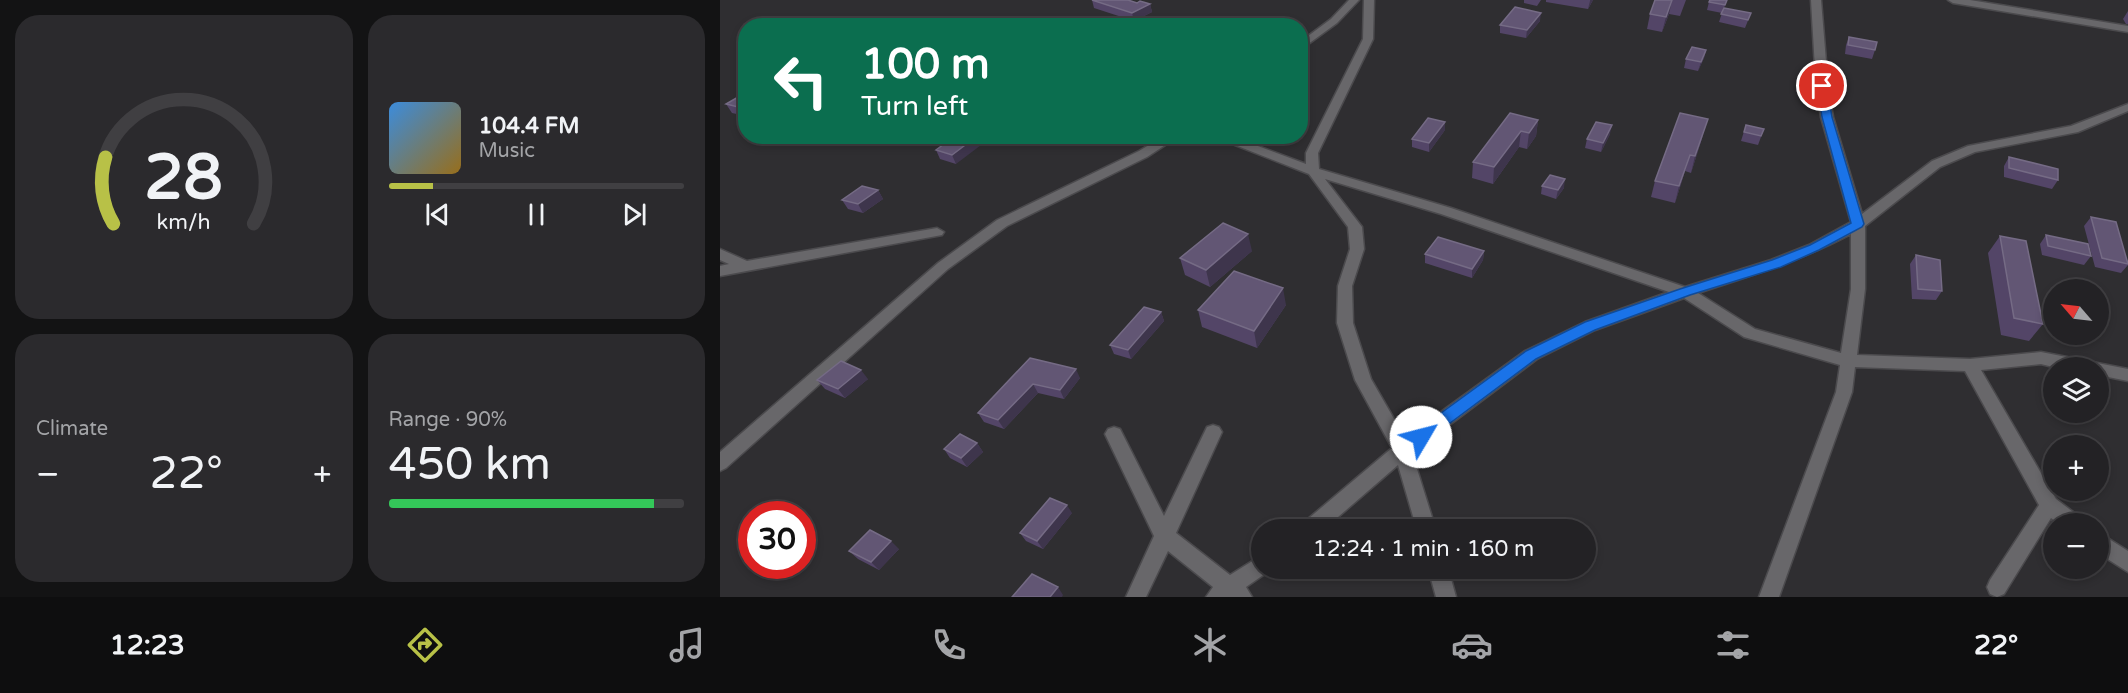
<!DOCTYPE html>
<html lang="en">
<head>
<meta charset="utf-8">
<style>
  body { margin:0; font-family:"Varela Round",sans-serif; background:#2b2a2d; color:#f1f3f6; height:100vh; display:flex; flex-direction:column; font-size:22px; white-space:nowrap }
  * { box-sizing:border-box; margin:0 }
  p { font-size:20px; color:#a3a4a7 }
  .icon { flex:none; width:33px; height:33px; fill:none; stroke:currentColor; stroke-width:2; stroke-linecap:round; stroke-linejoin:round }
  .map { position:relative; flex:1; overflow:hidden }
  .panel { display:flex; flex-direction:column; gap:15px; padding:15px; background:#131314; width:720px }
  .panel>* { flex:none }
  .hud { position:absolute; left:18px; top:18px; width:570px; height:126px; border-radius:24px; box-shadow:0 3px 9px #0003,0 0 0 2px #403f42; background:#0b6e4f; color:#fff; overflow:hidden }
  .needle { width:39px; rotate:298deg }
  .controls { position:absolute; left:1323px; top:279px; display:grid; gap:12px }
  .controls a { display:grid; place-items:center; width:66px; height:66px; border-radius:50%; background:#232225; box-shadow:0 3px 9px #0003,0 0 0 2px #403f42; font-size:30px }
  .speed { position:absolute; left:18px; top:501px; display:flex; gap:12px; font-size:30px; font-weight:700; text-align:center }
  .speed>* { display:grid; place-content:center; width:78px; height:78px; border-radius:50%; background:#232225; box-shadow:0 3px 9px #0003,0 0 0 2px #403f42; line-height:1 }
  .speed .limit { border:9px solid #d22; background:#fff; color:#111 }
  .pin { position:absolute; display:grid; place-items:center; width:51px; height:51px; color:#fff; margin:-26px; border:3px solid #fff; border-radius:50%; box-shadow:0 2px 6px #0007 }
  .me { position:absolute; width:66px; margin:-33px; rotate:53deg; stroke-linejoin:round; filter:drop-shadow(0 0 4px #0008) }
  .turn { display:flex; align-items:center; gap:21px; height:126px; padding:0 24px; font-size:27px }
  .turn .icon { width:78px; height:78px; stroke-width:2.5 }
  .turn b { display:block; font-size:42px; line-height:51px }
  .big { font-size:45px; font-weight:600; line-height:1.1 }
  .panel .tile { flex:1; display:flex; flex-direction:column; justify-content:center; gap:9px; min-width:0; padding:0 21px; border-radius:24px; background:#2b2a2d }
  .panel .dial { align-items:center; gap:0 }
  .dial svg { height:156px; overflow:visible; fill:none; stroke:#403f42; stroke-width:7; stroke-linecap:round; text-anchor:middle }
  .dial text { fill:#f1f3f6; stroke:none }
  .song { display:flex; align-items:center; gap:18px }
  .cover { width:72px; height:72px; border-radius:9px; background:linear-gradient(135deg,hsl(210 70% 55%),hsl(40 70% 35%)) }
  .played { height:6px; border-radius:3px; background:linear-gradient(90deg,#b8c147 15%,#403f42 15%) }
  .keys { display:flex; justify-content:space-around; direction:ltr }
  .heat { display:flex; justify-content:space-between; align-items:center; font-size:33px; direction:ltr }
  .charge { height:9px; border-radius:4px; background:linear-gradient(90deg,#34c759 90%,#403f42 0) }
  .panel .tiles { flex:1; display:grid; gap:15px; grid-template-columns:repeat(2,1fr) }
  .trip { position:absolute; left:531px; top:519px; width:345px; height:60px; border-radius:30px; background:#232225; box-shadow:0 3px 9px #0003,0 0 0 2px #403f42; font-weight:600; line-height:60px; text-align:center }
  .tabs { display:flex; height:96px; justify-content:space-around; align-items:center; background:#0e0e0f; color:#a3a4a7 }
  .tabs .icon { width:42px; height:42px }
  .tabs .current { color:#b8c147 }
  .tabs b { font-size:27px; color:#f1f3f6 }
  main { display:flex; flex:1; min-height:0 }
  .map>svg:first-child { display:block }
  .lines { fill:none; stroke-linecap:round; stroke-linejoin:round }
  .street-casing { stroke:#4b4a4d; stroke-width:3 }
  .street { fill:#68676a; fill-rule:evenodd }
  .wall { fill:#534567 }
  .shaded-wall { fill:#3e354c }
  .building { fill:#625674; stroke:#756b85; stroke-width:1.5 }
  .route { fill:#1a73e8; stroke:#114b97; stroke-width:1.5 }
</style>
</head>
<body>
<main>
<section class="panel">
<div class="tiles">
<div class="tile dial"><svg viewBox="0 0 100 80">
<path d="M14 69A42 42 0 1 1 86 69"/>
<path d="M14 69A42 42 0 0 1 10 35" stroke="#b8c147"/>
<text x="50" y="56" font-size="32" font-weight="700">28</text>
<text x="50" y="72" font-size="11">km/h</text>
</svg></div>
<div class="tile">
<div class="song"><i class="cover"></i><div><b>104.4 FM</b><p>Music</p></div></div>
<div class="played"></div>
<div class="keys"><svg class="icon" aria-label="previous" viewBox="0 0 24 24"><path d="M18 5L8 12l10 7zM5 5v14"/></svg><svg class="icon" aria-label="pause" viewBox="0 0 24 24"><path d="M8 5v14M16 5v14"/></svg><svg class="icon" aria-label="next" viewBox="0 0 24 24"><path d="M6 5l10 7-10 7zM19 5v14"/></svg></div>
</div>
<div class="tile"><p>Climate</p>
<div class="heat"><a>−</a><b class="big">22°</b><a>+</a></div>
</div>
<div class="tile"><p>Range · 90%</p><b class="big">450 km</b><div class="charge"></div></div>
</div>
</section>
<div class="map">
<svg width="1408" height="597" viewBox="0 0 1408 597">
  <rect width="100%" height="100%" fill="#2f2e31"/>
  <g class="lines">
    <!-- street casing -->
    <g class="street-casing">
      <path id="street" d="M629,0H639L617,23L580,50V42L611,19Z
        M644,0H654L653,39L598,153L599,169L731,208L965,287L1051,260L1089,245L1131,222L1101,117L1096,86L1091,0H1101L1108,86L1113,117L1142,214L1212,161L1248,146L1351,126L1408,104V111L1358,132L1255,152L1220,167L1145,226V289L1137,355L1250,359L1321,352L1408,369V381L1378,375V368H1337L1321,364L1261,370L1336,499L1361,518L1363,524H1339L1331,518L1284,594L1277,597L1270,594L1267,587L1270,580L1319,505L1245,371L1135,367L1132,392L1059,597H1039L1116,392L1120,365L1024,337L964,298L875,330L817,359L692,453L716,530H697L678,465L603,530H580L582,524L672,448L635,380L617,323L618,286L630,249L628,227L589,174L492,136H511L586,164V153L643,39ZM605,179L721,214L949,292L865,322L805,351L685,438L651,379L633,323L632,286L644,249L642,227ZM1131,234V289L1121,353L1035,329L978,293C1031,276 1082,260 1131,234Z
        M1228,0H1250L1408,26V32L1233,3Z
        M444,136H459L427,157L287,226L228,269L6,468L0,471V452L218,263L277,220L419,151Z
        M217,228L224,232L222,235L0,276V266L9,264L0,260V249L27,261Z
        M493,425L499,427L502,432L456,533L510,575L542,555V568H550L549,571L526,587L532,597H486L493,587L448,551L426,597H406L434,536L385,434L388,429L394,427L400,429L444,516L487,427Z
        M1378,532L1408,551V572L1378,553Z
        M708,568H728L736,597H716Z"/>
    </g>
    <!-- street -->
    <use href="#street" class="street"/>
  </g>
  <!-- wall -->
  <path class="wall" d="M372,0L430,4L432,12L414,21L374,8Z
    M804,0H821L817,6L804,3Z
    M826,0H873L868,9L826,2Z
    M935,0H966L960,16L949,14L942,32L927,29L930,14Z
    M1007,0L1004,8L1031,13L1025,28L999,22L1002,13L987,10L989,2Z
    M1408,11V24H1406L1403,19Z
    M820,21L806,38L780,33V25Z
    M1129,37L1155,50L1152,59L1125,54L1126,45Z
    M986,50L984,58L978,71L964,68L966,59Z
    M26,93V116L12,113L6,104Z
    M818,120L816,136L807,149L799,147L773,184L752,178L753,162Z
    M1026,125L1044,129L1038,145L1021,141Z
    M725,130L709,152L692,147V139Z
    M890,134L881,152L865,148L867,139Z
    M983,135L971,173L965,171L955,203L931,197L935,181Z
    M235,136L236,164L220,159L216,150Z
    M1289,157L1338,180L1332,189L1284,177V166Z
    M822,186L844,188L836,199L821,194Z
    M158,190L163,199L143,213L128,209L122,200Z
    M1371,217L1408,261V265L1401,273L1375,267L1364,226Z
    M1326,235L1371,256L1364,265L1322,255L1320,244Z
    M1280,236L1323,324L1309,341L1281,335L1268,253Z
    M532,251L490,287L465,275L460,258Z
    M764,251L763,260L752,278L705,263V254Z
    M1196,255L1222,291L1216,300L1192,299L1190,264Z
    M566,305L537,348L482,327L478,310Z
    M441,312L444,321L411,359L394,354L390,345Z
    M310,358L360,378L344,399L318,393L284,429L264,422L258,413Z
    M148,379L125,398L105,389L97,380Z
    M257,443L263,452L247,467L230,458L224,449Z
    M352,513L323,549L306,541L300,533Z
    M179,549L159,570L138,559L129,551Z"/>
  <!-- shaded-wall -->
  <path class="shaded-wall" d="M870,0H873L868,9L870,1Z
    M952,0L949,14L942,32L946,17Z
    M430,4L432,12L414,21L412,13Z
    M821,13L820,21L806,38L807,30Z
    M986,50L984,58L978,71L981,62Z
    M26,105V114L22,108Z
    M988,119L983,135L971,173L975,156Z
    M818,120L816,136L807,149L809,133Z
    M725,122V130L709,152V143Z
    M892,125L890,134L881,152L883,143Z
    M801,131L799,147L773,184L774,167Z
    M257,136H273L236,164L232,155Z
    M970,155L955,203L959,186Z
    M845,179L844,188L836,199L838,190Z
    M158,190L163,199L143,213L138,204Z
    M528,234L532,251L490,287L486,270Z
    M764,251L763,260L752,278V269Z
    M563,288L566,305L537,348L534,331Z
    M441,312L444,321L411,359L408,350Z
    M356,369L360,378L344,399L340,390Z
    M141,370L148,379L125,398L118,389Z
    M313,384L318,393L284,429L278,420Z
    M257,443L263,452L247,467L241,458Z
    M347,505L352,513L323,549L317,541Z
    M171,541L179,549L159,570L151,562Z
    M338,587L343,595L342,597H330Z"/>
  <!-- building -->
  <path class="building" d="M372,0H408L417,3L420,1L430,4L412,13Z
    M935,0H952L946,17L930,14Z
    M990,0H1007L1005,5L989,2Z
    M795,7L821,13L807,30L780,25Z
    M1004,8L1031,13L1028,20L1001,14Z
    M1129,37L1157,42L1155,50L1128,45Z
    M972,47L986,50L981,62L966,59Z
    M25,93L26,105L22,108L6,104Z
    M790,113L818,120L809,133L801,131L774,167L753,162Z
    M960,113L988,119L975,156L970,155L959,186L935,181Z
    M708,118L725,122L709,143L692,139Z
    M876,122L892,125L883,143L867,139Z
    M1026,125L1044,129L1041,136L1024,132Z
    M235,136H257L232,155L216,150Z
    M1289,157L1338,169V180L1289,168Z
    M830,175L845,179L838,190L822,186Z
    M142,186L158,190L138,204L122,200Z
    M1371,217L1396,222L1408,264L1382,258Z
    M503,223L528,234L486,270L460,258Z
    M1326,235L1368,244L1371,256L1328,246Z
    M1280,236L1306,241L1323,324L1294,318Z
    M718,237L764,251L752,269L705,254Z
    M1196,255L1220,260L1222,291L1198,289Z
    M514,271L563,288L534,331L478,310Z
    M424,307L441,312L408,350L390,345Z
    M310,358L356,369L340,390L313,384L278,420L258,413Z
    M121,361L141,370L118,389L97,380Z
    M240,434L257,443L241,458L224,449Z
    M330,498L347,505L317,541L300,533Z
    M150,530L171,541L151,562L129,551Z
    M312,574L338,587L330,597H292Z"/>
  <!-- route -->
  <path class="route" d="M1102,83L1107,86L1112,117L1144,224L1142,227L1099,250L1061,267L970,295L875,330L816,359L706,441L701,443L695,441L693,437L695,432L806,351L865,322L960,289L1052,260L1090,245L1131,223L1102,117L1097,86Z"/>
</svg>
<div class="controls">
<a><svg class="needle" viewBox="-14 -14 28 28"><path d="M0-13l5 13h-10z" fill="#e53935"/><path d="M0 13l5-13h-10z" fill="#a3a4a7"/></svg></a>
<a><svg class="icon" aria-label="layers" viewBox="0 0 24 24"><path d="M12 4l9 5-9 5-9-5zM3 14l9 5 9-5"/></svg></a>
<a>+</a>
<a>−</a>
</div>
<div class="speed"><div class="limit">30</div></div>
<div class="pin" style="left:1102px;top:86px;background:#d93025"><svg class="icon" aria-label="arrive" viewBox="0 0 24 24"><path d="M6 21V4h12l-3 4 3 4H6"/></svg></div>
<svg class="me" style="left:701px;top:437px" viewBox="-20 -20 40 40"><circle r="19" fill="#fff"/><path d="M0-13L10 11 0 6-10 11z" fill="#1a73e8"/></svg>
<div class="trip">12:24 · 1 min · 160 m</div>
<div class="hud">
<div class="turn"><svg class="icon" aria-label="left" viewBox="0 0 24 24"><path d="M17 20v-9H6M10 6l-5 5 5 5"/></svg><div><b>100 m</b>Turn left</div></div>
</div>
</div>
</main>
<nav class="tabs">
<b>12:23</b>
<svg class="icon current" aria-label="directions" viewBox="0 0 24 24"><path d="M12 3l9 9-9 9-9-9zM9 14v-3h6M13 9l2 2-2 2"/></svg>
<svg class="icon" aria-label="music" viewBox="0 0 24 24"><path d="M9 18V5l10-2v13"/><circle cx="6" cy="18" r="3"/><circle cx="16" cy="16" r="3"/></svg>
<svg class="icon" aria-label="phone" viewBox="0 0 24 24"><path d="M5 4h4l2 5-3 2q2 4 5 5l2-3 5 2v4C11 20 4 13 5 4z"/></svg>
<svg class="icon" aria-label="climate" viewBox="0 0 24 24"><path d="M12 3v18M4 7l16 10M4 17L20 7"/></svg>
<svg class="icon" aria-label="car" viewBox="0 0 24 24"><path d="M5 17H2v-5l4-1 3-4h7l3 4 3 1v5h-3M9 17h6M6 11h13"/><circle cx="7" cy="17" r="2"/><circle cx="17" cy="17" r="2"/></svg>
<svg class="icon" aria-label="filters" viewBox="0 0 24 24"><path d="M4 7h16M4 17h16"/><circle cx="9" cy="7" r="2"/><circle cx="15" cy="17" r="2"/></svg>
<b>22°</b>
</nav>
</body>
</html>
